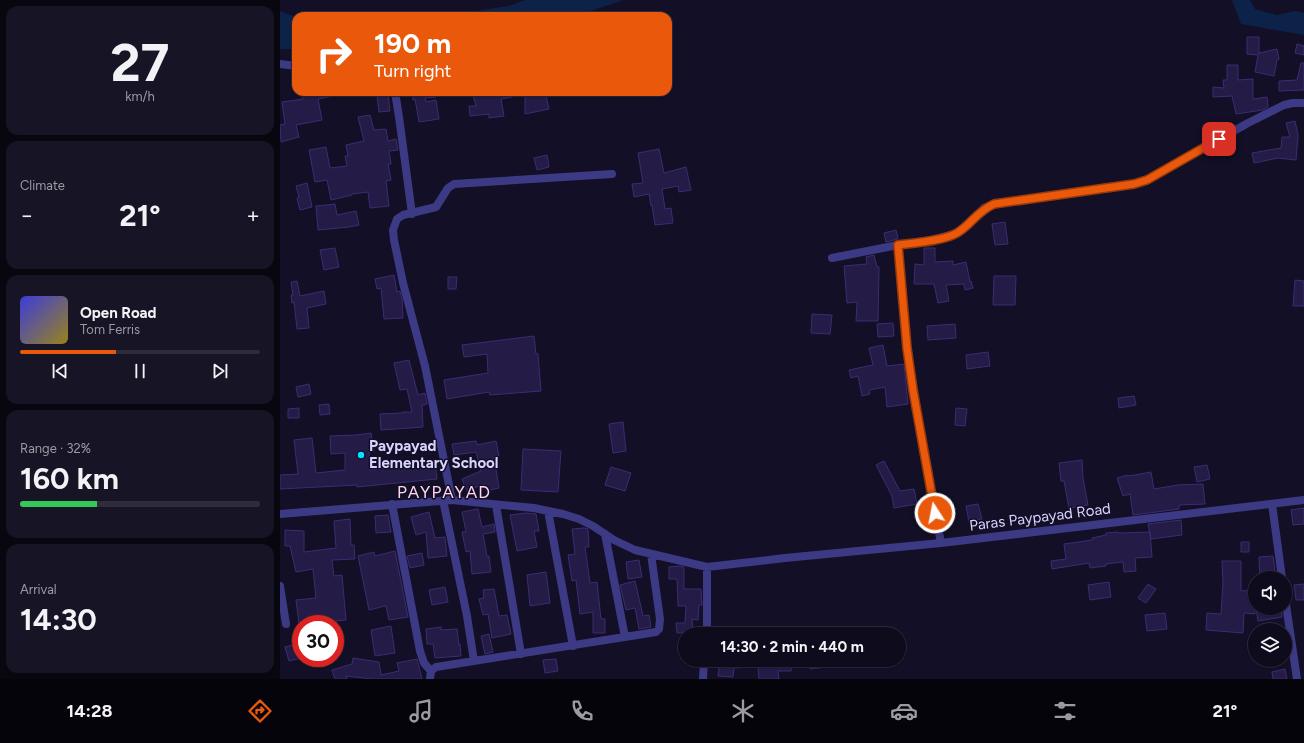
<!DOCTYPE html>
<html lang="en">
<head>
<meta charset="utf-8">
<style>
  body { margin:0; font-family:Figtree,sans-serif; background:#171425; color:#f1f3f6; height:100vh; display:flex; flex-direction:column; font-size:15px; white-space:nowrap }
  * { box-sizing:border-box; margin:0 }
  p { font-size:13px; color:#9b9ba3 }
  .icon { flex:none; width:22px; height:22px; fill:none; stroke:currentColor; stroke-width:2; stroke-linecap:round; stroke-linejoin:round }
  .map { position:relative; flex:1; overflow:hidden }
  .sheet { display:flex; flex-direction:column; gap:6px; padding:6px; background:#08060f; width:280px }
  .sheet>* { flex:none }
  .hud { position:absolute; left:12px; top:12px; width:380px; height:84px; border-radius:12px; box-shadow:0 1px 3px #0004,0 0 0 1px #2e2b3b; background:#ea580c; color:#fff; overflow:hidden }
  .tools { position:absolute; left:968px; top:571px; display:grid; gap:8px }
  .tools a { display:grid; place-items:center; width:44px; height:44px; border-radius:50%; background:#0e0b1c; box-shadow:0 1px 3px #0004,0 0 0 1px #2e2b3b; font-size:20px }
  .speed { position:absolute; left:12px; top:615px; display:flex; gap:8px; font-size:20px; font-weight:700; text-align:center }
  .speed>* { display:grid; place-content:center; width:52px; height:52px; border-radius:50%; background:#0e0b1c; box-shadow:0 1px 3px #0004,0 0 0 1px #2e2b3b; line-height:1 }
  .speed .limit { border:6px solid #d22; background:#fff; color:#111 }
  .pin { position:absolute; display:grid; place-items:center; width:34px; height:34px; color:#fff; margin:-17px; border-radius:8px; box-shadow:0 2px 6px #0006 }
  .me { position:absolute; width:44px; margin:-22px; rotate:349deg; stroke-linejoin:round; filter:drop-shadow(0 0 3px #0008) }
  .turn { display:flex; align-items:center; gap:14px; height:84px; padding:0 16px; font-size:18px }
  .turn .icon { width:52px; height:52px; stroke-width:2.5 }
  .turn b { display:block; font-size:28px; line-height:34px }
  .big { font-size:30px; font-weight:700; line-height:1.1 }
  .sheet .card { flex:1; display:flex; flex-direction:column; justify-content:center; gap:6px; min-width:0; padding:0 14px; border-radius:12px; background:#171425 }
  .sheet .dial { align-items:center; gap:0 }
  .dial b { font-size:52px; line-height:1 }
  .song { display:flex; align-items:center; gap:12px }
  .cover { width:48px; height:48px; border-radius:6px; background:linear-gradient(135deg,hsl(240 70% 55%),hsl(50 70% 35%)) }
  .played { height:4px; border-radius:2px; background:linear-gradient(90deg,#ea580c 40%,#2e2b3b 40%) }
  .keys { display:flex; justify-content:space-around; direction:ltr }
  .heat { display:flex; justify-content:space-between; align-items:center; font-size:22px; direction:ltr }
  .charge { height:6px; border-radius:3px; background:linear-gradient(90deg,#34c759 32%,#2e2b3b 0) }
  .trip { position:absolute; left:398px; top:627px; width:228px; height:40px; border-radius:20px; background:#0e0b1c; box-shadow:0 1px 3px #0004,0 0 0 1px #2e2b3b; font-weight:700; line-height:40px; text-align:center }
  .tab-bar { display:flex; height:64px; justify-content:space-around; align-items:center; background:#06040b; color:#9b9ba3 }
  .tab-bar .icon { width:28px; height:28px }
  .tab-bar .selected { color:#ea580c }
  .tab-bar b { font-size:18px; color:#f1f3f6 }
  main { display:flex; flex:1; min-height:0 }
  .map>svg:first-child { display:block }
  .water { fill:#0c2248 }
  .building { fill:#241b47; stroke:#3b2d73 }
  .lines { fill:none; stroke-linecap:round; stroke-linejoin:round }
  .minor { stroke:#3d3a85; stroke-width:8 }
  .route-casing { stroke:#983908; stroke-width:10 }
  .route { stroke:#ea580c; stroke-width:7 }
  .poi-dot { fill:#00e5ff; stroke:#130f26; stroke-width:1.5 }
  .labels { text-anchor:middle; stroke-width:3; stroke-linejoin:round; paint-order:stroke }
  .poi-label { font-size:15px; font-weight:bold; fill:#d9d4ff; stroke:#130f26; text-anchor:start }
  .street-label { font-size:15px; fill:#d9d4ff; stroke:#130f26 }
  .quarter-label { font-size:17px; letter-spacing:1px; fill:#ffd6f0; stroke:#130f26 }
</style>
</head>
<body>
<main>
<section class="sheet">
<div class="card dial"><b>27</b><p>km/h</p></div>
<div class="card"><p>Climate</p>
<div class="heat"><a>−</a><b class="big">21°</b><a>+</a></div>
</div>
<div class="card">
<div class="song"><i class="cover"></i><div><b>Open Road</b><p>Tom Ferris</p></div></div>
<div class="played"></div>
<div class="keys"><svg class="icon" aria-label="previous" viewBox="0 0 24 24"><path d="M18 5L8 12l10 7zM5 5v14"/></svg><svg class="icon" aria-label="pause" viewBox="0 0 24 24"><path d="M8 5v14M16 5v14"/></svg><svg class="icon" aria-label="next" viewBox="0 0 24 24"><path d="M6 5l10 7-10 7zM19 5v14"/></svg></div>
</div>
<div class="card"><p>Range · 32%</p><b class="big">160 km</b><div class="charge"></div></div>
<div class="card"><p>Arrival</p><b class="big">14:30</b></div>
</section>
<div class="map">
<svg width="1024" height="679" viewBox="0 0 1024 679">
  <rect width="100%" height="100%" fill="#130f26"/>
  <!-- water -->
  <path class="water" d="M245,0H344L295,16H160L229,6Z
    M952,0H970L975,9L997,15L1015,11L1024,13V35L961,24Z
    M0,11L16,17V49H0Z"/>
  <!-- building -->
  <path class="building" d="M967,37H979V54V53L997,49L999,59L997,60L994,76L975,72L978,55L967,54Z
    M1017,44L1024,46V55L1015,53Z
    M1021,63H1024V90L999,91V81L1017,80Z
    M947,65H958V80L973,79V99L987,97L988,107L983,110L956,114L952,96L933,97V87L944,88L943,80H947Z
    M22,92H52L53,96L38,99L42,120L16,125L19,137L1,142L0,125L5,124L2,102L23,99Z
    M132,92H155L156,97L145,98L146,102L156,100L159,119L139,122L135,99L133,100Z
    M192,92H237V96L221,99L224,116L209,118V114L190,116L189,106H196Z
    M245,92H265L269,109L245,114Z
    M108,94L110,111L99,112L97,95Z
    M90,115L94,130L106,129L108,141L116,139L118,150L109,151L111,164H108L111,180L106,181L109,206L90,208L88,192L72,194V195L51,200L47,180L35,182L29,150L46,147L50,168L67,166L65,156H68L66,145L84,141L78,117Z
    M1015,121L1018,135L1016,160L998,158L974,163L972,153L1001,148L1002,137H1010L1006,123Z
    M379,149L384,173L406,167L411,190L399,192L398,186L382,189L385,209L391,208L393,223L375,225L372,205L371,206L369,194L354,197L352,184L363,183L358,153Z
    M267,155L269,167L257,170L254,158Z
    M27,183L32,207L20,210L17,198L19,197L16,186Z
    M55,204L57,215L76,211L79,225L69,227L38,230L36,206Z
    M725,222L728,244L715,245L712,224Z
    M616,230L618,239L606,242L604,233Z
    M55,248L59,267L44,270L40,250Z
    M644,248H655V262L673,261V265L686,262L690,282L691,281L693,288L685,290L684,284L666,285L669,301L658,303L654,284H634L635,264L644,265Z
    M594,255L597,267H599L598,321H576L577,302L567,303L564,266L587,264L586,257Z
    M114,275L117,292L120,291L122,299L123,318L104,319L101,288L97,289L95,279Z
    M714,276H736L735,305H713Z
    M168,277H177L176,289H168Z
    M1015,280L1024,281V306H1013Z
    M17,281L20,296L44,291L46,304L27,308L29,328L17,329L14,302L12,303L11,295H13L11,282Z
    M532,314L552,315L550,334L531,333Z
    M613,323L614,336L598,337L597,324Z
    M675,324L676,338L648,340L647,326Z
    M254,336L256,354H258L261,391L210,395L209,392L167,399L164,380L208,373L207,354L184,357L182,345Z
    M603,345L607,366L624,364L628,404L607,407L605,387L589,390L590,394L582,396L578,376L571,378L569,370L593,365L589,348Z
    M708,352L710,366L687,369L686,355Z
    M129,360L138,395L145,393L147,404L142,405L143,427L101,430L100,414L122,413V412H132L127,389L120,390L114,363Z
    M29,384L31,394L18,397L16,387Z
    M854,396L856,405L839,408L838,398Z
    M49,404L50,414L40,415L39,405Z
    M19,408V418H8V409Z
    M676,408L687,409L685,426L675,425Z
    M343,422L346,451L333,453L329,424Z
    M91,433L94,451L89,452L90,470L116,467V469L155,464L157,479L77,487V485L0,489V475L18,474L14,440L32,438L36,473L65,470V453L51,454L50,436L76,435Z
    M196,441L197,445L216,441L219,456L214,457L219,488L206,491L204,484L187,491L182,479L201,471L196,452L174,455L172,444Z
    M243,449L281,451L278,492L241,490Z
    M802,460L803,478L808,505L789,508L784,481H781L779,463Z
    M604,461L620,491L634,489L637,504L614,508L612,496L596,465Z
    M927,465L930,479L917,482L914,467Z
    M331,467L351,473L345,491L325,485Z
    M871,472L874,489L898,485L923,484L925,504L899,505V509L853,515L850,494L843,496L837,478L848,475L849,476Z
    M698,504L702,519L689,522L686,506Z
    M1024,508V524L1013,525L1011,510Z
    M198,509L202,527L214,524L215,532L203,534L207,556H209L211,572L192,574L190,551L186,552L182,532H186L182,512Z
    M149,512L155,538L165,537L167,556L148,558L146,532L136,535L131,517Z
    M246,513L256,514L259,531H254L257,547L237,551L230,515Z
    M108,515L111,532L96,533L95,516Z
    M70,519L71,545H74L75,559L52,560L54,576L62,575L66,620L35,623V624H19L16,600L36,598L33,569L16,572L10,546H5V530L24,531V552L56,548L54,521Z
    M901,520L902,535L871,539L868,524Z
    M304,528L308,529L309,547H305L310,583L317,582L321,619H325V633H313V612L300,614L296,580L292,581L288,555L295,554L292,529Z
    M838,532V533L870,532L872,557L855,558L856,571L844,572L843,562L826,564V566L810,568L809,563L772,569L771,561L786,559L784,544L812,540V538L826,535V533Z
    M961,542H969V552H961Z
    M115,551L128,617L109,620L106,606H105L89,610L78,556L94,552L95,556Z
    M142,553L144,565L130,568L127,556Z
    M993,556L996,578H980L979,557Z
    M359,560L362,577L348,579L346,562Z
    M942,561H961V591L975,590V614L964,613L963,633L926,630L927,613L941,614L943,583Z
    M400,566L404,567V589H421L422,605H419L418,620L412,619L413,632L397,633L396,623H405L406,606H398L397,579H389V567Z
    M266,572L270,603L250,606L247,575Z
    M355,581L363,616L369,615L371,627L359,629L355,608L346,610L340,585Z
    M829,582L831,597L810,600L808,585Z
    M868,584L876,589L866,603L858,598Z
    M1024,584V600H1016L1014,585Z
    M165,587L168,602L152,605L149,590Z
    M214,589L219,616L227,615L231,634L212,638L208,614L203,615L199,599L204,598L203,590Z
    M976,608H1001L1002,617L978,621Z
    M885,613L887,629L867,631L865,615Z
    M111,626L115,653L95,656L91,630Z
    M161,627V630L177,629L179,645L180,644L181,656L155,658L153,644H147L146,629Z
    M209,634L213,652L205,654L201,636Z
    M17,644L21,658L9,661L5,647Z
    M73,658L99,662L101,675L119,671L117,663L137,659L142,679H92L66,676L67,679H55L52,670L72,664Z
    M276,659L278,671L265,673L263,660Z
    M440,660H512L511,671H498L499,679H479L478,667L454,668L453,677L438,676Z
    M531,660H546V667L530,669Z
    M1005,669L1007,679H993L992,672Z"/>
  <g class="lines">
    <!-- minor -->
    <path class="minor" d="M0,64L16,66
      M115,92L119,117L132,214
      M618,245L627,348L631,379L661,543
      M552,258L618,245L651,240L675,234L684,228L704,208L714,204L854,184L867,180L968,123L1004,105L1013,103H1024
      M163,500L187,616L194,661
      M172,500L145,366L123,283L114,240L113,230L117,219L123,215L156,207L168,188L174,184L332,174
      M112,504L140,651L144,663L151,671
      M992,504L1002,578
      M216,505L241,654
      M268,511L293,646
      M0,514L172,500L254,508L283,514L299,519L313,526L334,540L355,550L427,567L505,558L661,543L1024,500
      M325,534L345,637
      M0,586L6,624
      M1005,598L1017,679
      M427,634V567
      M150,679L151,671L156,667L376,632L379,629L380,619L371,554
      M423,679L424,660"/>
  </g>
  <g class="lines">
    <!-- route casing -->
    <g class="route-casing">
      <path id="route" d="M655,513L633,390L627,348L618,245C634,243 663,241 677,233C692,224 696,212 714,204L854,184L867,180L939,139"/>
    </g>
    <!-- route -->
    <use href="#route" class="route"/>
  </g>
  <!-- markers -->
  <circle class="poi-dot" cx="81" cy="455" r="4"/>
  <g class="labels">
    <!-- poi labels -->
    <g class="poi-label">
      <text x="89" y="451">Paypayad<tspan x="89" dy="17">Elementary School</tspan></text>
    </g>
    <!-- street labels -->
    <g class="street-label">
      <text transform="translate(760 517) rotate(-7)" y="5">Paras Paypayad Road</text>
    </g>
    <!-- quarter labels -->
    <g class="quarter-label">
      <text x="164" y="498">PAYPAYAD</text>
    </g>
  </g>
</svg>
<div class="tools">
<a><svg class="icon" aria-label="sound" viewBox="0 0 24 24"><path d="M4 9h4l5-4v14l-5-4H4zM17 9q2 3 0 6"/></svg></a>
<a><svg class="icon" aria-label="layers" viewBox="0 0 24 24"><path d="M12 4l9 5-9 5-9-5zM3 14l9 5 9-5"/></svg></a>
</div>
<div class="speed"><div class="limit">30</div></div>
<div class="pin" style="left:939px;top:139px;background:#d93025"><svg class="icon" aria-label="arrive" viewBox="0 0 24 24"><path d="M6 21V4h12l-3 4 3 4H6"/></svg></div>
<svg class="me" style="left:655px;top:513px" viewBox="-20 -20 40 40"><circle r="17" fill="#ea580c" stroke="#fff" stroke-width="3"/><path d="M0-11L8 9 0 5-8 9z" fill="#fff"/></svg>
<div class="trip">14:30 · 2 min · 440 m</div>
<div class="hud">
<div class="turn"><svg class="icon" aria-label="right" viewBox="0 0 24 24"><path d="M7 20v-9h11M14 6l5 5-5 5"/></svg><div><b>190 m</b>Turn right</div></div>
</div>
</div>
</main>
<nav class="tab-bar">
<b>14:28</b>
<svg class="icon selected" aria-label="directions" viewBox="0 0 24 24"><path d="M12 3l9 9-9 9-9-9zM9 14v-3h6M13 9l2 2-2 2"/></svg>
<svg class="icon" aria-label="music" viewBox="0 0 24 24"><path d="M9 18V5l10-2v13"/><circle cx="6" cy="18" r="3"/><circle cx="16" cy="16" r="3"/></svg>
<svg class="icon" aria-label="phone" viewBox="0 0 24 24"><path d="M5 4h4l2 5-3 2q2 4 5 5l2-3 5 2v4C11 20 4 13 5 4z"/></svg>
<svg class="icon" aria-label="climate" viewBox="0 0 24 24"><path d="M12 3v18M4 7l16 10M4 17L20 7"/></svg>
<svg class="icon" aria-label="car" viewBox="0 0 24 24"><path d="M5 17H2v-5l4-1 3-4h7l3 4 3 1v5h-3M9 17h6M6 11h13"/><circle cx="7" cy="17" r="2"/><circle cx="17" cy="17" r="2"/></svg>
<svg class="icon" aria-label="filters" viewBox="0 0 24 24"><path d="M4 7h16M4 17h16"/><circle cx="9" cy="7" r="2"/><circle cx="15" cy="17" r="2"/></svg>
<b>21°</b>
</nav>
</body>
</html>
